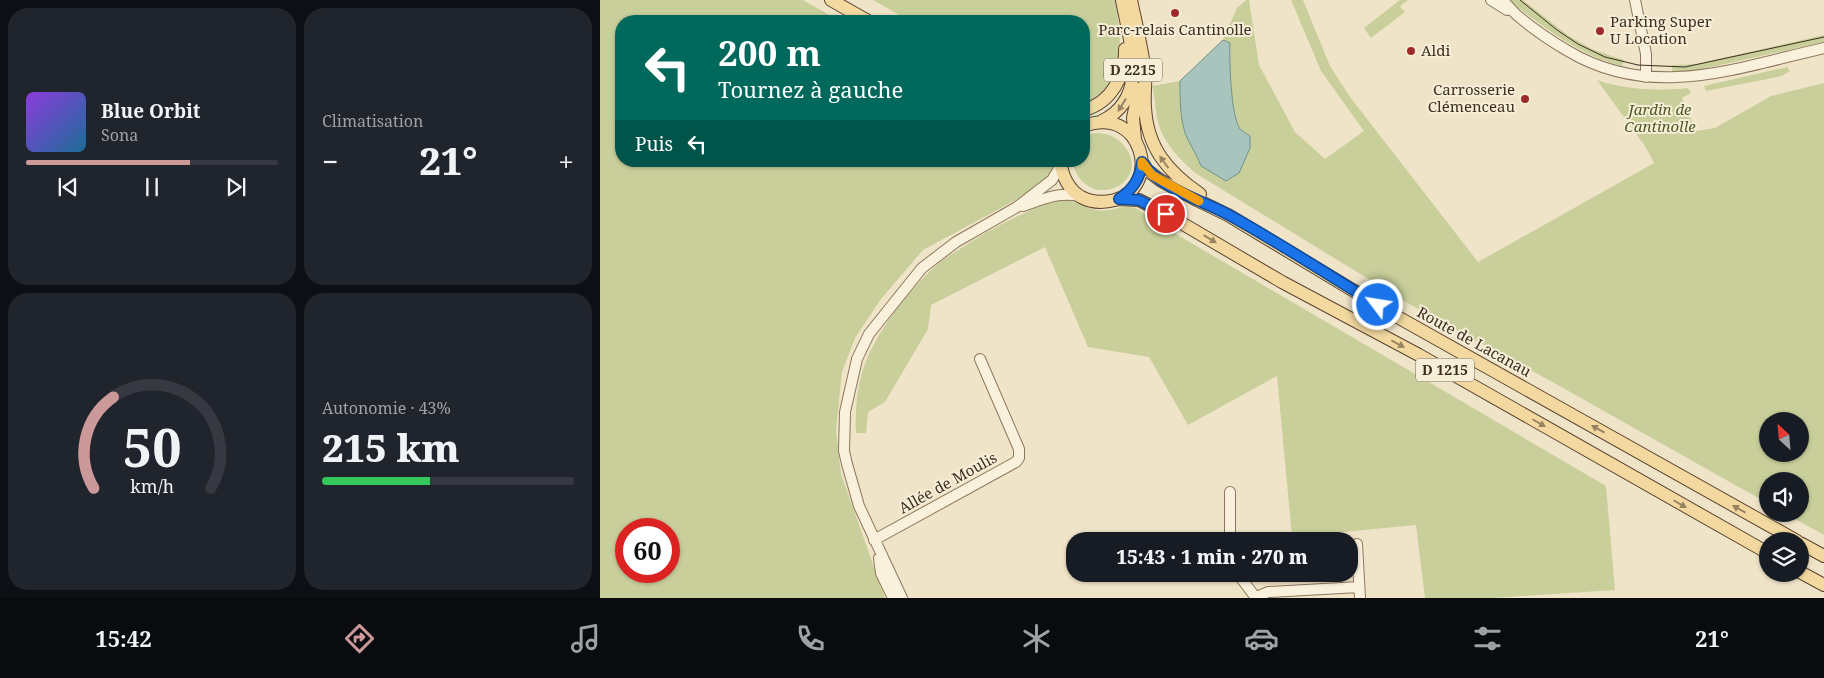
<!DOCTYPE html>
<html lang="fr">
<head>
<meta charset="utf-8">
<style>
  body { margin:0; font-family:"Noto Serif",serif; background:#20242c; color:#f1f3f6; height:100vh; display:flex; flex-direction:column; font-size:19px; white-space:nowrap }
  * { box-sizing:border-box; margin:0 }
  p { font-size:16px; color:#9ea1a6 }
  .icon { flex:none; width:28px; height:28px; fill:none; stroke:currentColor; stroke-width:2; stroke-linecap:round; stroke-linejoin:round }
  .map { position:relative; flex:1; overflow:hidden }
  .sheet { display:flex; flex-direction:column; gap:8px; padding:8px; background:#0d0f14; width:600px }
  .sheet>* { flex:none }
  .banner { position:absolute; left:15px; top:15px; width:475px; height:152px; border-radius:20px; box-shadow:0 1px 4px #0004; background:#00695c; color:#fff; overflow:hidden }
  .needle { width:32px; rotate:334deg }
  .buttons { position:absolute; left:1159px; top:412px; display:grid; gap:10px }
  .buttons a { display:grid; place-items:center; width:50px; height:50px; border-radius:50%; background:#171b24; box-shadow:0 1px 4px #0004; font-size:25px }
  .speed { position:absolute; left:15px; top:518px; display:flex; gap:10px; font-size:25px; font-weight:700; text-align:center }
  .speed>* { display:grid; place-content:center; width:65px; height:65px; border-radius:50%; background:#171b24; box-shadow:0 1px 4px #0004; line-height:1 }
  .speed .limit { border:8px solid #d22; background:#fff; color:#111 }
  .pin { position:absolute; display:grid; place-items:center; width:42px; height:42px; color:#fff; margin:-21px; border:2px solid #fff; border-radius:50%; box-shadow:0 1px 5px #0007 }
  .me { position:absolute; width:55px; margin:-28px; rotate:301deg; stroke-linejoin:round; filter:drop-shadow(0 0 4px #0008) }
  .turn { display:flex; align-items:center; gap:18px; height:105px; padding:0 20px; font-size:22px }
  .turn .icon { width:65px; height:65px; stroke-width:2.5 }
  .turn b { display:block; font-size:35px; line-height:42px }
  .then { display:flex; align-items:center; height:48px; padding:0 20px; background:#0003; gap:10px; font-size:19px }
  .big { font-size:38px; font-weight:800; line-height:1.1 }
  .sheet .card { flex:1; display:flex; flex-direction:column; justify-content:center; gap:8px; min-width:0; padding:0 18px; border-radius:20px; background:#20242c }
  .sheet .dial { align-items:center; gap:0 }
  .dial svg { height:130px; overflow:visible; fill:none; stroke:#363941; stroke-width:7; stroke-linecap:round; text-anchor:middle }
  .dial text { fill:#f1f3f6; stroke:none }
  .song { display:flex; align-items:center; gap:15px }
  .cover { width:60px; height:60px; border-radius:8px; background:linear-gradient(135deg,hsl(270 70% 55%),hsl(200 70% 35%)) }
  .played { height:5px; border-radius:2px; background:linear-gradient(90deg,#cc999b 65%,#363941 65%) }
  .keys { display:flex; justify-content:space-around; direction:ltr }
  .heat { display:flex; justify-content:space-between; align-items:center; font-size:28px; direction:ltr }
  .charge { height:8px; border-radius:4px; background:linear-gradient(90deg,#34c759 43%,#363941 0) }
  .sheet .tiles { flex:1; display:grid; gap:8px; grid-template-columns:repeat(2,1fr) }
  .trip { position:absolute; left:466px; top:532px; width:292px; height:50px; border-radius:20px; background:#171b24; box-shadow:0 1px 4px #0004; font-weight:800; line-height:50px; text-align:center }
  .tab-bar { display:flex; height:80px; justify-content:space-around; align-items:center; background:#090b0e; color:#9ea1a6 }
  .tab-bar .icon { width:35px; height:35px }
  .tab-bar .on { color:#cc999b }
  .tab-bar b { font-size:22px; color:#f1f3f6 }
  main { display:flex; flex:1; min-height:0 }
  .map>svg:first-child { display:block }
  .green { fill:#c9cf9b; fill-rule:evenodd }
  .water { fill:#a9c4bc; stroke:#6f938a }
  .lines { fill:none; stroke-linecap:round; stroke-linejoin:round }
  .minor-casing { stroke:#8d765c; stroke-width:12 }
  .major-casing { stroke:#5b4430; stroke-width:14 }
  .minor { stroke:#faf1dc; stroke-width:10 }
  .major { stroke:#f3d9a0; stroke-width:12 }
  .tram { stroke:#3d2e20; stroke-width:1 }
  .oneway { fill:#988460 }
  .route-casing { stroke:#114b97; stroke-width:12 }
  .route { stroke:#1a73e8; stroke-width:9 }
  .slow { stroke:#f59e0b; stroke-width:9 }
  .poi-dot { fill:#9e2a2b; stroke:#f7eed8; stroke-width:2 }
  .labels { text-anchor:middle; stroke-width:4; stroke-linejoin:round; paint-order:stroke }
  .shield { fill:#f7eed8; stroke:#756857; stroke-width:1 }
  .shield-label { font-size:14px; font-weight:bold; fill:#3d2e20 }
  .poi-label { font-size:15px; fill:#3d2e20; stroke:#f7eed8; text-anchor:start }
  .park-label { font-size:15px; font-style:italic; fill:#4d5a26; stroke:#f7eed8 }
  .street-label { font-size:15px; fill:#3d2e20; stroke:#f7eed8 }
</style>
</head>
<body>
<main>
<section class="sheet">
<div class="tiles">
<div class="card">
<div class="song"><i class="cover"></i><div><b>Blue Orbit</b><p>Sona</p></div></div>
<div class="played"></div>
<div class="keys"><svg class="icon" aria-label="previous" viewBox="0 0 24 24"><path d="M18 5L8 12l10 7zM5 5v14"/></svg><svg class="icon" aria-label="pause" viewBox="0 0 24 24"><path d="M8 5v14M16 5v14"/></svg><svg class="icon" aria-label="next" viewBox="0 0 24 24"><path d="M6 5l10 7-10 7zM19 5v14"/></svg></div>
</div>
<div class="card"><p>Climatisation</p>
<div class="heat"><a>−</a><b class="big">21°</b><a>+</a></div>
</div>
<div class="card dial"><svg viewBox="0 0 100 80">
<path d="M14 69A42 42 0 1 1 86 69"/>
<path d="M14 69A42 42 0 0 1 26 13" stroke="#cc999b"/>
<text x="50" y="56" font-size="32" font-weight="700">50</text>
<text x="50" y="72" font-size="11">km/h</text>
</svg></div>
<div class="card"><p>Autonomie · 43%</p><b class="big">215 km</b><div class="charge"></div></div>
</div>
</section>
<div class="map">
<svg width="1224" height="598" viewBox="0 0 1224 598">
  <rect width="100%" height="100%" fill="#f0e4c8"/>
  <!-- green -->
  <path class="green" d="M0,0H203L240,21H21V161H454L453,169L447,178L432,190L412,202L323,250L281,299L255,338L242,372L236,430L241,474L285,598H0ZM26,529H69V571H26Z
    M273,0H515C522,40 528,83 484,104V21H310Z
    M646,0H649L659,65L695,132L725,159L764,131L721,71L691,0H703L730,66L750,97L878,262L1054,163L1045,146L997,80C1027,90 1056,91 1088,88L1091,93L1082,98L1096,131L1115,128L1171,96L1224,83V535L1186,514H1200V481H1168L1167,503L956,384L811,305L595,173C578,157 562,142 557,118C555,107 555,96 552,86L580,81C580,98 580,116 585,133C589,144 597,154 601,166L650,136C647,134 643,131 640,129C631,117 629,59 630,43L623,40L637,8ZM1168,421H1200V454H1168Z
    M800,0H808L800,6L805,12L771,38L764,28Z
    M908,0H923L969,36L992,49L1024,60L1022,66C978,55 944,27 908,0Z
    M1224,35V42L1098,70L1072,72V65L1096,64Z
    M1187,67L1190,71L1182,76L1106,91L1104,86Z
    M495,133C507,133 518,137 525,147C553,184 485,215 472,161H484V137Z
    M462,199C475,200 484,207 496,210C519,214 526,196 547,217L1006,486L1015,590L893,598H825L816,525L692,537L677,376L588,425L549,357L488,347L445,247L331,305L328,329L285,402L268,412L266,433H256C255,416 256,398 260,380C269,340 307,291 338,264C344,258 353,254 360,249C391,228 426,210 462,199Z"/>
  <!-- water -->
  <path class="water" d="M623,40L630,43C629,59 631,117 640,129C642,131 647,134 650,136V148L639,173L626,181L601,166C597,154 589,144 585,133C580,116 580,98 580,81Z"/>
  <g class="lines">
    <!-- minor casing -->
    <g class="minor-casing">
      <path id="minor" d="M891,0L907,10
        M902,0C908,5 912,11 918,16C933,29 951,41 968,51C1052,101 1136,68 1224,48
        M1035,0L1046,54V77
        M423,206C444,199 457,192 479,196
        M630,492V541
        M274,540L416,462L419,458V449L380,359
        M757,544L760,598
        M279,558L281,573L293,598
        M638,574L656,598
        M656,597L668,592L759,587
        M302,598L259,506L247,464L244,451L245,412L257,359L269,334L322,268L356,242L417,207L452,180L461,165"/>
    </g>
    <!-- major casing -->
    <g class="major-casing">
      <path id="major" d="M231,0L268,21
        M531,0C536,24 542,48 545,72C546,84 544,95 545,107C547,148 568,172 600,194
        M484,110C511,103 526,75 525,49
        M502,121C551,97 529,41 522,0
        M535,139L533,118L539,89
        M461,161C461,175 469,190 481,197C492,203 503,203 515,200C563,186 542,104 484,126
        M542,162L547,170L560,180L597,200L628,215L794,315L1197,541
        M519,199L539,200L566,214L682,282L819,355L1168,553
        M1200,543L1224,556
        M1200,572L1224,585"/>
    </g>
    <!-- minor -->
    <use href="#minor" class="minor"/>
    <!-- major -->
    <use href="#major" class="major"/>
    <!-- tram -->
    <path class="tram" d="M920,0L957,30L978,44L1005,57L1038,65L1085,67L1224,37"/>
  </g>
  <!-- one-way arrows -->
  <defs><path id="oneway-solid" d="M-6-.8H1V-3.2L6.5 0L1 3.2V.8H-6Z" transform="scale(1.25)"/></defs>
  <g class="oneway">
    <use href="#oneway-solid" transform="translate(522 105) rotate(122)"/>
    <use href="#oneway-solid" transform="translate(564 162) rotate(-126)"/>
    <use href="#oneway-solid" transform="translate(610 239) rotate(31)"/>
    <use href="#oneway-solid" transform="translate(798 344) rotate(28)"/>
    <use href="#oneway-solid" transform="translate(939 423) rotate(30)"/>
    <use href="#oneway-solid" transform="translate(998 429) rotate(-151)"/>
    <use href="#oneway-solid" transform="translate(1080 504) rotate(30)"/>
    <use href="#oneway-solid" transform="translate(1139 509) rotate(-151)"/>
  </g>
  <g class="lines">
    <!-- route casing -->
    <g class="route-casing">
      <path id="route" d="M566,214L539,200L519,199C533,189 540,179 542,162C560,189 602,200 629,215C680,243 728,275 778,305"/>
    </g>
    <!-- route -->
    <use href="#route" class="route"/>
    <!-- slow -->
    <path class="slow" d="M542,166V162L552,175L599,201"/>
  </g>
  <!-- markers -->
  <g class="poi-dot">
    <circle cx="575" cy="13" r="5"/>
    <circle cx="1000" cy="31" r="5"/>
    <circle cx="811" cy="51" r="5"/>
    <circle cx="925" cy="99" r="5"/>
  </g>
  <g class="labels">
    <!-- shield labels -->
    <g class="shield">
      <rect x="504" y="58.5" width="58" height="23" rx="4"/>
      <rect x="816" y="358.5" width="58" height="23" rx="4"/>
    </g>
    <g class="shield-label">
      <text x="533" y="75">D 2215</text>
      <text x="845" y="375">D 1215</text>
    </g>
    <!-- poi labels -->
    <g class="poi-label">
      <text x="1010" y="27">Parking Super<tspan x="1010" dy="17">U Location</tspan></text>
      <text x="575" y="35" text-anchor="middle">Parc-relais Cantinolle</text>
      <text x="821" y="56">Aldi</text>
      <text x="915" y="95" text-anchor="end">Carrosserie<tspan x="915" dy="17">Clémenceau</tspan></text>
    </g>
    <!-- park labels -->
    <g class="park-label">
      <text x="1060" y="115">Jardin de<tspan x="1060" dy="17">Cantinolle</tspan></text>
    </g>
    <!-- street labels -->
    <g class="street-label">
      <text transform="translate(874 342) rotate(29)" y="5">Route de Lacanau</text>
      <text transform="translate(348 483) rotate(-29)" y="5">Allée de Moulis</text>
    </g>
  </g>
</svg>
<div class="buttons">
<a><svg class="needle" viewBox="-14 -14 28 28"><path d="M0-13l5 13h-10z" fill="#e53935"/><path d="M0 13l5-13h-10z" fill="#9ea1a6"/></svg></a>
<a><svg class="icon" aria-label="sound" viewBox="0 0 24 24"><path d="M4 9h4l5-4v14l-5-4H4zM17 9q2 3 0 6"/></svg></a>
<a><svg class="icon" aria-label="layers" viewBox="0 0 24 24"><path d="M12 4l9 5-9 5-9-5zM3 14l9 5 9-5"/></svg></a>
</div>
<div class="speed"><div class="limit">60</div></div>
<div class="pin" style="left:566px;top:214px;background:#d93025"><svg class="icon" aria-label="arrive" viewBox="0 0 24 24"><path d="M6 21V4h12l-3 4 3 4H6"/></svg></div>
<svg class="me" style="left:778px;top:305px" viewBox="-20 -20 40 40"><circle r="17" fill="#1a73e8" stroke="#fff" stroke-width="3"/><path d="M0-11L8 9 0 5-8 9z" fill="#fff"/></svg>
<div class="trip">15:43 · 1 min · 270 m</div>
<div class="banner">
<div class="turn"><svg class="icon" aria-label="left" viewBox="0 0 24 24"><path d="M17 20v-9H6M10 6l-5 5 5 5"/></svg><div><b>200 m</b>Tournez à gauche</div></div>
<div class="then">Puis<svg class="icon" aria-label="left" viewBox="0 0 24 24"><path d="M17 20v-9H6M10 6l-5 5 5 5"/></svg></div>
</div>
</div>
</main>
<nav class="tab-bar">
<b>15:42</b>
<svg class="icon on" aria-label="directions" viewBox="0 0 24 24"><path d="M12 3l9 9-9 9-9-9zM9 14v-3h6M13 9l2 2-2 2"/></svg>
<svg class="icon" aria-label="music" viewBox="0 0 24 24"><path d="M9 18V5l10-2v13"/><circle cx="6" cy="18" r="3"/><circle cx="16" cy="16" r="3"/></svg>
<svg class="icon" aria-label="phone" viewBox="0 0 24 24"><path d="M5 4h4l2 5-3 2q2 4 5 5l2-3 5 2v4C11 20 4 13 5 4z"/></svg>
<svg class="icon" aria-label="climate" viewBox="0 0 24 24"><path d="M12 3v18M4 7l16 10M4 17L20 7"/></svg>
<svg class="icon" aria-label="car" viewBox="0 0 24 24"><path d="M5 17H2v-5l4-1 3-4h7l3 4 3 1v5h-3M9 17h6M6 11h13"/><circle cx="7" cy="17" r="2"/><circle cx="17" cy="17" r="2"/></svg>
<svg class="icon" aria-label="filters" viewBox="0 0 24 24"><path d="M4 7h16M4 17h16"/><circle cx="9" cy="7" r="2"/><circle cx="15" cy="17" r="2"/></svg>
<b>21°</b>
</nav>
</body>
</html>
